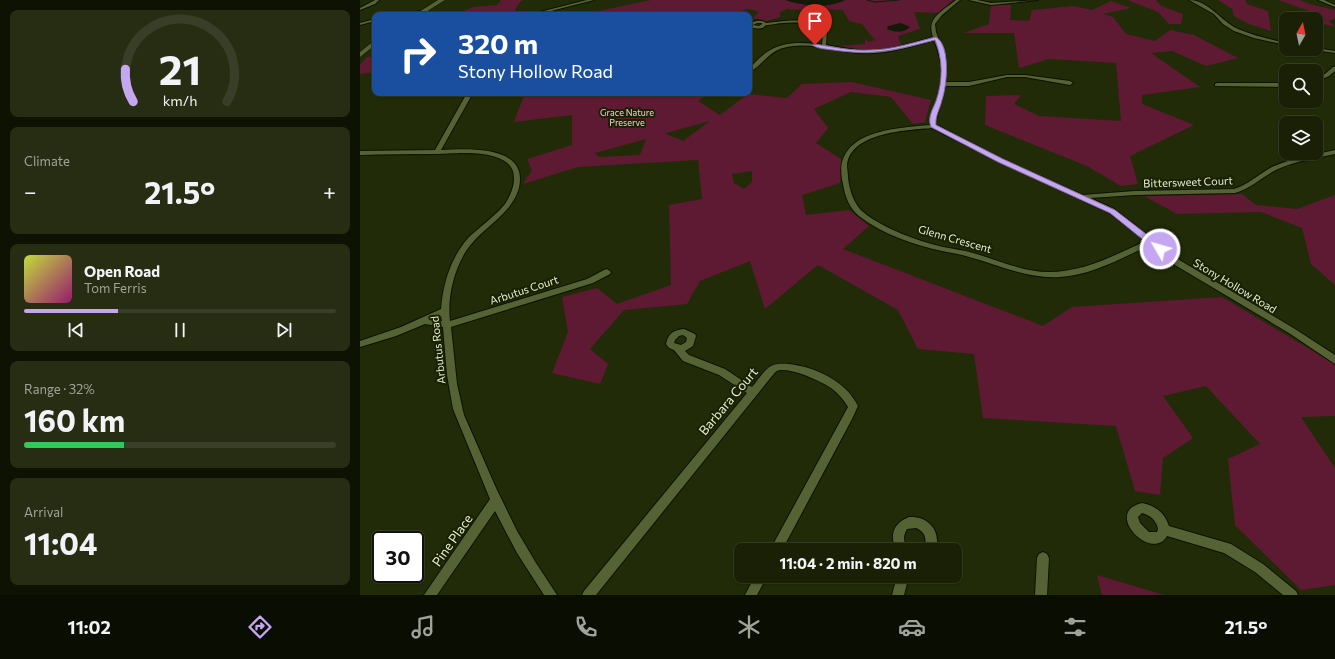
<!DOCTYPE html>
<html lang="en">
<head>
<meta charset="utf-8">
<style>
  body { margin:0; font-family:Commissioner,sans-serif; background:#272d13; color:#f1f3f6; height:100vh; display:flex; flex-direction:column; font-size:15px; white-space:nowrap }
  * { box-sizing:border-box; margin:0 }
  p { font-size:13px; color:#9fa39a }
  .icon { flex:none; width:22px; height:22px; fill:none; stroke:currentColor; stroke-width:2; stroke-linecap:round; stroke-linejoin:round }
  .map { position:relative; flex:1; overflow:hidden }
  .panel { display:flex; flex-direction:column; gap:10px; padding:10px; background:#0e1203; width:360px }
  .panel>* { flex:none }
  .top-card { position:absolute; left:12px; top:12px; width:380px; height:84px; border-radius:8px; box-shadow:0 1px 3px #0004,0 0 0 1px #383e27; background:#1a4fa0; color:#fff; overflow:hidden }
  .needle { width:26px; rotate:9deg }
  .buttons { position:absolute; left:919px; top:12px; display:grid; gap:8px }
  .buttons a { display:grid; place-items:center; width:44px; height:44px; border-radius:8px; background:#1a2005; box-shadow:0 1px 3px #0004,0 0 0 1px #383e27; font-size:20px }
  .speed { position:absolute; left:12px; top:531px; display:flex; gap:8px; font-size:20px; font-weight:700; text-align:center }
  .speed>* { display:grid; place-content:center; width:52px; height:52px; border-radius:50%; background:#1a2005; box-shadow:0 1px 3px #0004,0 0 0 1px #383e27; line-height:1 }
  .speed .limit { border:2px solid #111; border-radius:6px; background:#fff; color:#111 }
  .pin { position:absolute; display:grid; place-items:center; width:34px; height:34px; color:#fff; margin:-41px -17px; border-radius:50% 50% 50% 0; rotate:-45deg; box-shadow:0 0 4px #0007 }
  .pin .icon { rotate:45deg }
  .me { position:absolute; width:44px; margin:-22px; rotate:308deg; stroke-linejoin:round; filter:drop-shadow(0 0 3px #0008) }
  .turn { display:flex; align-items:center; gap:14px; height:84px; padding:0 20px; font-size:18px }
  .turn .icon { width:52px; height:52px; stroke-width:2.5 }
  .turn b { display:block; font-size:28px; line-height:34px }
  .big { font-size:30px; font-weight:700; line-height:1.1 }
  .panel .card { flex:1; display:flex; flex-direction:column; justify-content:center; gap:6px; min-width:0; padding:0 14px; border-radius:8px; background:#272d13 }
  .panel .dial { align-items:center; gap:0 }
  .dial svg { height:104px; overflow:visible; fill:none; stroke:#383e27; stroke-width:7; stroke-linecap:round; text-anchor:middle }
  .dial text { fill:#f1f3f6; stroke:none }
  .song { display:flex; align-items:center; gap:12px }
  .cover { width:48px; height:48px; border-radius:6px; background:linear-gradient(135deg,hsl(70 70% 55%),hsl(320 70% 35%)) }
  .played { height:4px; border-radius:2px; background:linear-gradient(90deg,#c5a7f1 30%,#383e27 30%) }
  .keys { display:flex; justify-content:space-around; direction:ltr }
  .heat { display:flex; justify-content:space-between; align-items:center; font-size:22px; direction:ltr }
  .charge { height:6px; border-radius:3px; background:linear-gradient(90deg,#34c759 32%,#383e27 0) }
  .trip { position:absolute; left:374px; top:543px; width:228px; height:40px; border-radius:8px; background:#1a2005; box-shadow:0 1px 3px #0004,0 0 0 1px #383e27; font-weight:700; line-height:40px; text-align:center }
  .tabs { display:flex; height:64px; justify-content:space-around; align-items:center; background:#0a0d02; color:#9fa39a }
  .tabs .icon { width:28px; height:28px }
  .tabs .on { color:#c5a7f1 }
  .tabs b { font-size:18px; color:#f1f3f6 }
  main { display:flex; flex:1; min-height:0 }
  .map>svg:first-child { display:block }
  .green { fill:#5e1a32; fill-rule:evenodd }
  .water { fill:#141908 }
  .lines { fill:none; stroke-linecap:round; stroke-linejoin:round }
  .stream { stroke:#141908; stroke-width:1 }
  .street-casing { stroke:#0c1200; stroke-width:2 }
  .secondary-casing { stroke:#0c1200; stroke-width:1 }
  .street { fill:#556334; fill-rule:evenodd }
  .secondary { fill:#556334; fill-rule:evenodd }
  .route { fill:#c5a7f1; stroke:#806d9d }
  .labels { text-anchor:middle; stroke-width:4; stroke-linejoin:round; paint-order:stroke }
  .far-park-label { font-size:9px; fill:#eeced5; stroke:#192100 }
  .street-label { font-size:11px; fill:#e4edd3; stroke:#192100 }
  .near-street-label { font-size:13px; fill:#e4edd3; stroke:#192100 }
</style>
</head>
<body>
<main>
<section class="panel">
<div class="card dial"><svg viewBox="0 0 100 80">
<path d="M14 69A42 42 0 1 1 86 69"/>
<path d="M14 69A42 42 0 0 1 8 44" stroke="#c5a7f1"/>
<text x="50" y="56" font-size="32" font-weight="700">21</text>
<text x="50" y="72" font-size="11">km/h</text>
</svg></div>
<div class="card"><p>Climate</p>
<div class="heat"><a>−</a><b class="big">21.5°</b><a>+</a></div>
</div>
<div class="card">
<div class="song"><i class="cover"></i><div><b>Open Road</b><p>Tom Ferris</p></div></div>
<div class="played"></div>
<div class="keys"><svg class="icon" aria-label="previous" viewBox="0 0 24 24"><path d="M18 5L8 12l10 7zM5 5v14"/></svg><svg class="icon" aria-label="pause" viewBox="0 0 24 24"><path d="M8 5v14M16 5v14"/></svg><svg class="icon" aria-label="next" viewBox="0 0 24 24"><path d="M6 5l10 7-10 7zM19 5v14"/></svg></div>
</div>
<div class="card"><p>Range · 32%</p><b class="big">160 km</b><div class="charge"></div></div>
<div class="card"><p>Arrival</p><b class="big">11:04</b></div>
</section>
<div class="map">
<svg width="975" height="595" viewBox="0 0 975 595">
  <rect width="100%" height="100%" fill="#222b07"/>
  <!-- green -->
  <path class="green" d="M141,0H163L158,4L153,15H95L113,7L137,5Z
    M291,0H425C444,6 467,9 485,0H593L579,13L554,12L560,29L538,36L541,45C520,51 499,50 478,46L505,44V39L509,42L515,40L502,24L489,21L483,10L456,9L453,11L427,9L420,12V17L406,21L393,18L399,12C390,8 384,7 377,15H219Z
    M767,0H796L801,6L823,14L821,24H809L798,12Z
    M858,0H885L887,4L908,11L911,31L889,24L874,16L872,9Z
    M918,0H940L949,4L975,10V18L969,21L975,27L956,22V19H944L955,13Z
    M751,1L771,8L743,14L753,17L766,34L795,41L810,30L834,35L878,58L846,66L812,51L791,53L840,87L782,95V104L834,125L770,156L778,184L761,186L727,166L625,125L626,96L661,95L654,104L679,116L761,121L756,63L689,59L659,68L654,33H604L629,24L631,5H651L650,20L669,21L672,10L714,6L732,10Z
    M15,56V72L0,74V65L7,57Z
    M492,82L571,100L565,122L553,124L531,97L491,92L454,109L468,128L456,143L481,159L480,183L442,195L446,215L489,210L509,226L483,249L683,326L712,307L862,297L973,363L975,365V416L941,417L975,468V585L941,590L875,525L868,459L900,444L846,386L803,396L833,438L803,458L800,495L775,491L756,426L623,418L614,354L558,349L538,310L458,265L405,309L390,261L340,281L327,304L264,310L230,349L248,364L240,384L192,373L208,332L202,297L237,288L257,304L311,285L309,205L342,199L338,160L218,167L163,184L172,170L167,159L212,145V115L154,122L165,93H349L338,101L360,115L388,94L427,98L442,84ZM350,121L323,141L306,134V133ZM286,139L280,155L239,157L235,153ZM392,171V182L384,189L374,183L372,174Z
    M882,194L896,205L937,209L975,195V285L951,264L942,228L901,212L817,214L784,196Z
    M737,575L804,595H742Z"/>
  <!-- water -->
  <path class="water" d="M425,0H485C467,9 444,6 425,0Z
    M541,23L550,27C543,33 536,33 527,29L528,26Z"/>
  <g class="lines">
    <!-- stream -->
    <path class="stream" d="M507,0L515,2L539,0"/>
    <!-- street casing -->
    <g class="street-casing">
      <path id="street" d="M15,0H19L15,4L0,10V8Z
        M227,0H234L175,15H168Z
        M596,0H600L582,15L575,24L576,32L586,58V82H609L647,75H665L710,81L713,83L710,85L665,77H647L609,86H585C583,99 576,112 576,125L642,159L722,195L775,191L874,189C889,184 899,174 912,167C932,158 954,155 975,150V154C956,158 936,161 918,169C903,176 892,188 875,193L775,195L730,198L754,209L821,261L935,329L975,355V364L929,333L815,265L790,245C762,258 732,275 700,277C667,279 639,265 609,257C600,254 591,253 582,251C554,245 522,234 499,216C489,208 485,196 483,184C470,131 535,128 570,125C570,116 574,109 577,101C584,79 583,61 574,40C550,47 525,55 499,53C474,51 448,41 423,48C408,52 402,66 389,72V68C395,63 401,56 407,52C423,41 444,42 462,45L463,32C450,19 424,22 408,25C402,26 407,26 402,28C398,29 393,28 389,27V24C394,21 401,19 406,23C425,21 452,16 467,31L466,45C481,48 495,51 509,51C531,50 553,43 573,37C566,17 582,12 596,0ZM397,23H402V24L399,26L393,25ZM572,128L638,161L750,213L786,241C755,255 724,272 689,272C663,272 638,260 613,253C603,250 593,249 583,247C558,241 524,229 503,212C494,205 489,189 488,177C488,173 487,169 487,165C491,132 548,130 572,128Z
        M609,0H617L631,3L678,0L631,5Z
        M829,0C848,0 862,22 878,29C894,36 910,39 926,43V45L894,38L874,31L863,24L854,14Z
        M958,0H964L975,5V7Z
        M61,11L62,13L42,15L44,14Z
        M15,19V21L0,25V23Z
        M956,48L975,51V53L954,50V49H956Z
        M973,67H975V71L969,76L956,82V78L965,74Z
        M857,83H926V87L855,86V84Z
        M107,93H113L81,150C105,149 160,145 160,179C160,190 155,199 149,207C136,223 117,234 106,251C94,270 87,298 90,321L227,279L244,270L247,269L251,272L250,274L233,283L91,327L97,384L104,415L136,488L157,531L176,563L197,595H184L157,553L135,511L77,595H64L130,499L93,409L87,375L83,327L65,324L36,336L0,347V341L41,327L81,309C83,283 91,257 109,237C121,226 135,216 145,204C150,196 154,188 154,178C154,147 97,153 76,154C51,154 25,154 0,155V151L75,150ZM81,316L82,321L75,320Z
        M324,329L335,334L336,336L333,346L325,351L329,355L365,369L392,387C398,380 404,370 411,366C417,363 423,364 429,364C455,367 486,381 498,406L492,419L422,550H410L488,407C483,399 478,393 471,388C461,381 428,366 417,371C415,372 413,375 412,376L236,595H222L224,591L387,393L359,375L323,361L314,350L309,348L306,344C308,333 314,330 324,329ZM323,335L327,338L326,342L321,345L314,343L315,340L319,336Z
        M782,503C796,506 804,512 809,526L871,544L903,564L936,591L938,595H923L895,572L864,553L807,536C792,563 742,512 782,503ZM782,513C790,515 797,521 798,529L797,532H789L780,523L778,517Z
        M549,517C569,516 581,531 576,550H564C567,540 566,532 556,528L547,529C542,538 544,542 548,550H536C529,534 534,523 549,517Z
        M683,552L687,554L689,558L687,595H675L677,558L679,554Z
        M395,576H407L397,595H385Z
        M537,576H549L544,595H532Z"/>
    </g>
    <!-- secondary casing -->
    <g class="secondary-casing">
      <path id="secondary" d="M78,0H85L61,15H54Z
        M15,40V45L0,57V52Z"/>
    </g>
    <!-- street -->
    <use href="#street" class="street"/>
    <!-- secondary -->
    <use href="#secondary" class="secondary"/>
  </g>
  <!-- route -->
  <path class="route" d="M576,37C591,46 587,86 582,100C580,109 575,116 576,125L643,159L755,210L803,247L804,249L803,251H797L750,213L638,162L571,127C567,118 573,109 576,101C583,81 583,59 575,40C536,50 514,56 473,50C467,49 458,49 452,45L455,44C473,47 492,51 510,50C532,50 555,42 576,37Z"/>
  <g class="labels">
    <!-- far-park labels -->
    <g class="far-park-label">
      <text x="267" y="116">Grace Nature<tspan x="267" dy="10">Preserve</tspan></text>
    </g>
    <!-- street labels -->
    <g class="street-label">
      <text transform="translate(828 182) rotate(-2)" y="4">Bittersweet Court</text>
      <text transform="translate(595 239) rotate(16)" y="4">Glenn Crescent</text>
      <text transform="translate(875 286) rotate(31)" y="4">Stony Hollow Road</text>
      <text transform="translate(164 290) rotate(-18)" y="4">Arbutus Court</text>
      <text transform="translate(78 350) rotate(-96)" y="4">Arbutus Road</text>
    </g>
    <!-- near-street labels -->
    <g class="near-street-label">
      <text transform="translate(368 401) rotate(-50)" y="5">Barbara Court</text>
      <text transform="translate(92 540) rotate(-55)" y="5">Pine Place</text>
    </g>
  </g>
</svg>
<div class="buttons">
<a><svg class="needle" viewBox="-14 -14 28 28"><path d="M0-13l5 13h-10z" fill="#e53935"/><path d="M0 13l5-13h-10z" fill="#9fa39a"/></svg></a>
<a><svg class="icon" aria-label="search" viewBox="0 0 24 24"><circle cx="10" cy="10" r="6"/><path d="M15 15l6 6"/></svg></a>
<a><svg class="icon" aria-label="layers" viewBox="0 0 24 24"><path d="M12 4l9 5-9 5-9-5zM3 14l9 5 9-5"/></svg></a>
</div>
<div class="speed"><div class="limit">30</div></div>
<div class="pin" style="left:455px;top:45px;background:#d93025"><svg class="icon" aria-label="arrive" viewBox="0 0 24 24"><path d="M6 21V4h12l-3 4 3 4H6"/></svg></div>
<svg class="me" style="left:800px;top:249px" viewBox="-20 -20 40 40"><circle r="17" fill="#c5a7f1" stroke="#fff" stroke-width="3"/><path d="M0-11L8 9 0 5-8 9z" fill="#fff"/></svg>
<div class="trip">11:04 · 2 min · 820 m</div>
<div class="top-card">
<div class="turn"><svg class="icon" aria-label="right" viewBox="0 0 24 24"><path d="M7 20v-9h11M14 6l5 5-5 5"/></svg><div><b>320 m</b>Stony Hollow Road</div></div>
</div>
</div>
</main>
<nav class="tabs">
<b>11:02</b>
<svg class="icon on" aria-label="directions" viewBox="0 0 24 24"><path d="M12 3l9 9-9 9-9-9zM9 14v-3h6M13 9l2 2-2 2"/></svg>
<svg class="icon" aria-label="music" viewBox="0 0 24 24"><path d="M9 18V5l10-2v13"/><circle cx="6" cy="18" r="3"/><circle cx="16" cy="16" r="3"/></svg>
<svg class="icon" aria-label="phone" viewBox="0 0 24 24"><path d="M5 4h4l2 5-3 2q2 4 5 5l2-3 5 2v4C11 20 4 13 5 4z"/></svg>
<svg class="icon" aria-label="climate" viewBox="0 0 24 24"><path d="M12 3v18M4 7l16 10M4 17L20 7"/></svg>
<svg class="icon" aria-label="car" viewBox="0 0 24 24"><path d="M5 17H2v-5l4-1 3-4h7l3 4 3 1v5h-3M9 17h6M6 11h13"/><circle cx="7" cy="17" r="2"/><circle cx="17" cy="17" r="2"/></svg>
<svg class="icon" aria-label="filters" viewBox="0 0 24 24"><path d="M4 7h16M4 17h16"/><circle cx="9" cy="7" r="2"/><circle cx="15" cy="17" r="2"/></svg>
<b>21.5°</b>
</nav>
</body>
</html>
